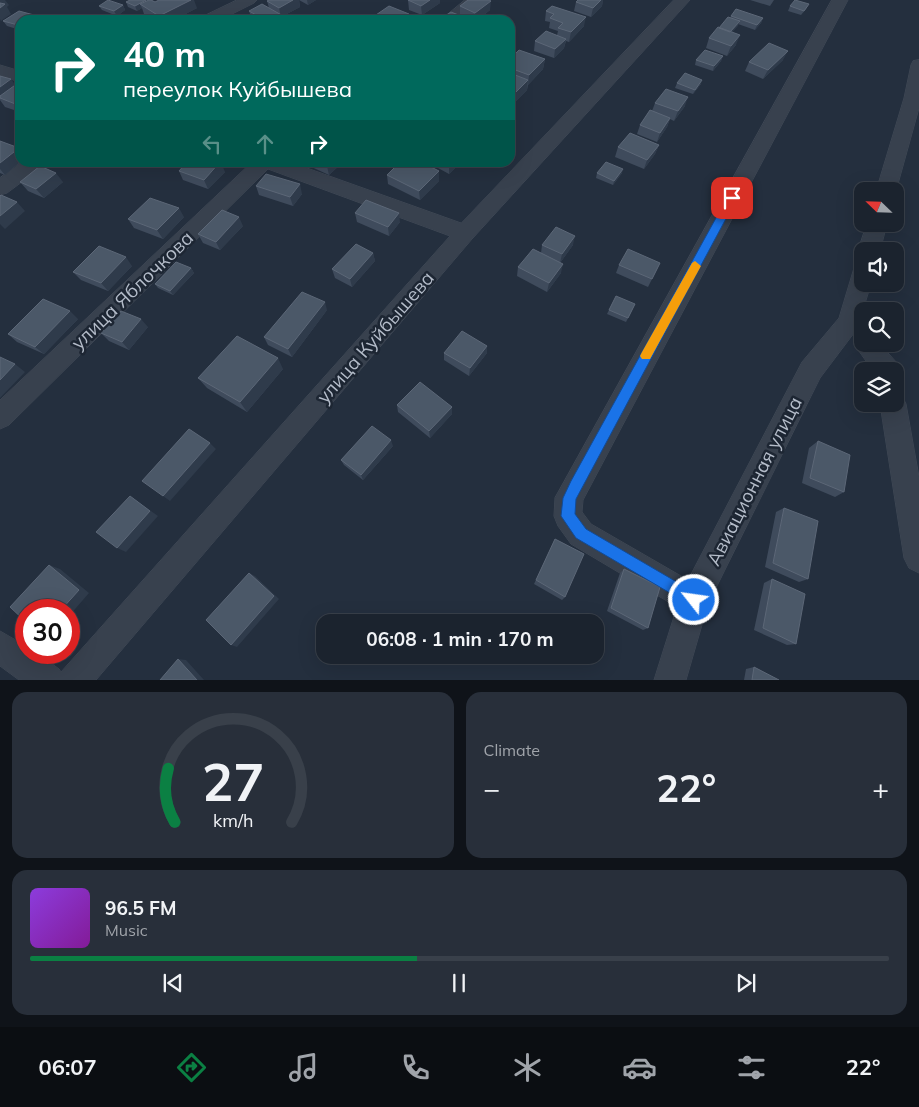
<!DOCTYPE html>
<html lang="en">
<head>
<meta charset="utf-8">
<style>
  body { margin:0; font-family:Mulish,sans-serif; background:#282f3a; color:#f1f3f6; height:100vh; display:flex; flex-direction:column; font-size:19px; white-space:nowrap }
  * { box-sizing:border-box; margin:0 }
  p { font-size:16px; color:#a0a4aa }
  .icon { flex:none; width:28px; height:28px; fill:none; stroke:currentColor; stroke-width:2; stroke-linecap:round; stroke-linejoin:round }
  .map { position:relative; height:680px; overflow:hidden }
  .sheet { display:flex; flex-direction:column; gap:12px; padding:12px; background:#0f1319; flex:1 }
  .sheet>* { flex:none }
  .banner { position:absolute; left:15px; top:15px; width:500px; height:152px; border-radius:15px; box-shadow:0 5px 20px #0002,0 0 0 1px #39404a; background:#00695c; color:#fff; overflow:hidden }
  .needle { width:32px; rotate:293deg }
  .buttons { position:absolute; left:854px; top:182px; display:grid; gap:10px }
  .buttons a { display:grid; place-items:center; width:50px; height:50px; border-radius:10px; background:#1b232e; box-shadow:0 5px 20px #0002,0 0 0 1px #39404a; font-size:25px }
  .speed { position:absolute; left:15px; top:599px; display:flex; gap:10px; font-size:25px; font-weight:700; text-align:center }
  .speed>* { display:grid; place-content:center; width:65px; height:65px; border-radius:50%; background:#1b232e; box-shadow:0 5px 20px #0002,0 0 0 1px #39404a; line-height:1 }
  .speed .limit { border:8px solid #d22; background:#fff; color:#111 }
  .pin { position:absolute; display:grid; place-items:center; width:42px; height:42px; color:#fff; margin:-21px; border-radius:10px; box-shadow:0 2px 8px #0006 }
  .me { position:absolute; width:55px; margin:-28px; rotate:300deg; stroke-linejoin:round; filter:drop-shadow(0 0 4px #0008) }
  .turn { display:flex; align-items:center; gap:18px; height:105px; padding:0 25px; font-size:22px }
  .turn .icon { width:65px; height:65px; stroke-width:2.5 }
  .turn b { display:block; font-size:35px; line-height:42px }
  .lanes { display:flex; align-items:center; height:48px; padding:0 25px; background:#0003; justify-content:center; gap:25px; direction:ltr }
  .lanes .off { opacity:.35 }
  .big { font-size:38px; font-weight:700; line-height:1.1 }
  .sheet .widget { flex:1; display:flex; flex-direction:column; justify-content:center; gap:8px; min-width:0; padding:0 18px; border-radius:15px; background:#282f3a }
  .sheet .dial { align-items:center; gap:0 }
  .dial svg { height:130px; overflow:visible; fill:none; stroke:#39404a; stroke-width:7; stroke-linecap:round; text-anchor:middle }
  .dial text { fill:#f1f3f6; stroke:none }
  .song { display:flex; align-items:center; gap:15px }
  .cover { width:60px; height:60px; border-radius:8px; background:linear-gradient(135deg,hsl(270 70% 55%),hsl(290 70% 35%)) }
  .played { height:5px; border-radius:2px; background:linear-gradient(90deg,#0b8043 45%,#39404a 45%) }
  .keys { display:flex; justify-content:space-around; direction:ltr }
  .heat { display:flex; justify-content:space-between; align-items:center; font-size:28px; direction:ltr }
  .sheet .tiles { flex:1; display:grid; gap:12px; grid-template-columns:1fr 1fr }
  .widget:last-child { grid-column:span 2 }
  .trip { position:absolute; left:316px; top:614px; width:288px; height:50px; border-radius:15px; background:#1b232e; box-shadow:0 5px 20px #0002,0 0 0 1px #39404a; font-weight:700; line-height:50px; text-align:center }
  .tabs { display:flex; height:80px; justify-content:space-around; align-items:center; background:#0b0e12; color:#a0a4aa }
  .tabs .icon { width:35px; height:35px }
  .tabs .selected { color:#0b8043 }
  .tabs b { font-size:22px; color:#f1f3f6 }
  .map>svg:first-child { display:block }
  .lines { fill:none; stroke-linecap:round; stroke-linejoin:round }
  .street-casing { stroke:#414a57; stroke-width:1 }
  .street { fill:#38414e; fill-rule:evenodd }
  .wall { fill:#3f4b5c }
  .shaded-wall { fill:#2f3b4b }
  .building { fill:#4b5868; stroke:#5c6777 }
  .route { fill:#1a73e8; stroke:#114b97 }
  .slow { fill:#f59e0b }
  .labels { text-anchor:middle; stroke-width:5; stroke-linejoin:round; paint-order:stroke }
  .street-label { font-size:19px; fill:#b4bcc9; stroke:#1d2633 }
</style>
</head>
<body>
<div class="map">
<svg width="919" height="680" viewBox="0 0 919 680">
  <rect width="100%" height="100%" fill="#242f3e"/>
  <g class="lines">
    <!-- street casing -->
    <g class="street-casing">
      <path id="street" d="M237,0H257L254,3L220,20H200L202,17Z
        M465,0H483L459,20H441Z
        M674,0H690L472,239L96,680H19L0,666V631L26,646V652H36L59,669L61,672L450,236L268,169L9,425L0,429V400L252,162H290L461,223Z
        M832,0H848L583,500L582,512L591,524L688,580L802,362L839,318L854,268L862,265V284H871L857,329L820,378L708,604L686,680H654L677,607L571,544L558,526L554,516L555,498Z
        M919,60V108L896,191L895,193L876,191L904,98L911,65L913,61Z
        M0,65L20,71V82L0,76Z
        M21,162H44L42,167L7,193L0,195V178Z
        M867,224H887L880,251H862V257L858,251Z
        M862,335V344H880L897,363L900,371L897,379H895V371H873L854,344L858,337Z
        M895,393L902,396L906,404L919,477V573L909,568L904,558L880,404H895Z"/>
    </g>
    <!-- street -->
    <use href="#street" class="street"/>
  </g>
  <!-- wall -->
  <path class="wall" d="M130,0H148L155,2L197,8L174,20H154L144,14L142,8L137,11L128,7L126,2Z
    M269,0H299L300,7L283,16L286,20H243L252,19L249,11L269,8L267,1Z
    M299,0H316L308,5Z
    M408,0L440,3L422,15L409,10Z
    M578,0H603L602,6L591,17L574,11L576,2Z
    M750,0H774L770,6Z
    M809,4L806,9L801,15L788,11L790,6Z
    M123,5L125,10L117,16L102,10L99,6Z
    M460,6L490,10L478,20H469L466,18V20H439L460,16Z
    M552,6L584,26L569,42L566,41L564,48L554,58L534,51L535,41L557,35L558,31L549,28L550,22L545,21L546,11Z
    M19,11L34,15L37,20H20V30L7,26L3,21Z
    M409,14V20H374L373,17Z
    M731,16L763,18L761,23L755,30L738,24L732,32L736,45L727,56L706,48L709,38L730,18Z
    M723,56L721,61L713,71L695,65L696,60Z
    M510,59H545L543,69L528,85L527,90L512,105L510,104Z
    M783,60L763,79L745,71L749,62Z
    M0,76L15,85L20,84V112L5,107L0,100Z
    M677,83L701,84L693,94L675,88Z
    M655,103L685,106L674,121L670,119L667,127L657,142L637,134L640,125L652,111Z
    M0,141L20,149V162L5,175L0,173Z
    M659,145L655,154L644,169L615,157L618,147Z
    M305,162H341V164L329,175L305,164Z
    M353,162H371L367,168L354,164Z
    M427,162H461L449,174Z
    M411,167L439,181L420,200L388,184L387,175Z
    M179,171L225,172L208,189L183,180Z
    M597,173H622L613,185L596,178Z
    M20,182H63L44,198L28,191Z
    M256,186L302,194L293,206L259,195Z
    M355,213L400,222L389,236L357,222Z
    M184,217L163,239L134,228L128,219Z
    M243,226L220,250L203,243L198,234Z
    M542,245H573L560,263L561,273L547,292L517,276L518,267L541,253Z
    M373,253L375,261L352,287L335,278L332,269Z
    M660,263L648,287L616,273L619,265Z
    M132,266L108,291L81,280L73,272Z
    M191,268L194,273L173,295L158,288L155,284Z
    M635,304L626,322L607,314L609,310Z
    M327,310L292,357L268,345L264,337Z
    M78,319L44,354L17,342L8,334Z
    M148,327L129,350L109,341L101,333Z
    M487,346V353L469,376L444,360V353Z
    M283,369L247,412L207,388L198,378Z
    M397,405L452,414L430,438L398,412Z
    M818,441L844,492L835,497L802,483L809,448Z
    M393,446L363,480L344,465L341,460Z
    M784,508L808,579L799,582L765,567L776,512Z
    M555,539L565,597L562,600L534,584Z
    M624,569L648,628L643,630L607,611L620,573Z
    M772,579L796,644L787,645L754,630L764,583Z
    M754,667L779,680H744L746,669Z"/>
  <!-- shaded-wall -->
  <path class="shaded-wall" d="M0,0H5L9,5L7,7L11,14L1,21L0,19Z
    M146,0H148L150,4H140L142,8L137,11L135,6Z
    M191,0H194L197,8L174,20H161L159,16Z
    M293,0H299L300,7L281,17L279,8Z
    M307,0H316L308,5Z
    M430,0H440V3L422,15L421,6Z
    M601,0H603L602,6L591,17L593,8Z
    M491,1L490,10L478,20H475V13Z
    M123,5L125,10L117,16L114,11Z
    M409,14V20H400Z
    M34,15L36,20H26Z
    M285,17L286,20H279Z
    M586,17L584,26L569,42L571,32Z
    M763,18L761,23L755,30L757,25Z
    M740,21L738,26L728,37L730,32Z
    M740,35L736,45L727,56L731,46Z
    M566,39L564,48L554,58L555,49Z
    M788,51L783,60L763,79L768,70Z
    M723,56L721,61L713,71L714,66Z
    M545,59L543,69L528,85L529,75Z
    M11,79L18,89L3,100L0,95V87Z
    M528,80L527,90L512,105L513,95Z
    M702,80L701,84L693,94L695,90Z
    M688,97L685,106L674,121L678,111Z
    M670,118L667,127L657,142L660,133Z
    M659,145L655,154L644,169L647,160Z
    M19,148L20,149V162L5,175L0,169V163Z
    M221,162L225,172L208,189L204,180Z
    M330,162H341V164L329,175L327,166Z
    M367,162H371L367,168L366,164Z
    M451,162H461L449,174V165Z
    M623,169L622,173L613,185L614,181Z
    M439,171V181L420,200L419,191Z
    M56,173L63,182L44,198L36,189Z
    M300,184L302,194L293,206L290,197Z
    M17,202L25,211L5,229L0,224V216Z
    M179,208L184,217L163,239L157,230Z
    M399,213L400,222L389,236L388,227Z
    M239,217L243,226L220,250L216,242Z
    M575,236L573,245L560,263L562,254Z
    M373,253L375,261L352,287L350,279Z
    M126,257L132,266L108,291L101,283Z
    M563,264L561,273L547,292L549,283Z
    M191,268L194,273L173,295L170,291Z
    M325,302L327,310L292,357L288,349Z
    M70,311L78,319L44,354L35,347Z
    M141,319L148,327L129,350L122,342Z
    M487,346V353L469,376L470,368Z
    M278,358L283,369L247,412L240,402Z
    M15,364L25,372L0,398V380Z
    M452,407V414L430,438L429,431Z
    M391,440L393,446L363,480L361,475Z
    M210,443L216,449L170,501L163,496Z
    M130,496L158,516L126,552L117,548Z
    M49,565L60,569L89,593L69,616V610H61Z
    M249,573L255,576L279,599L237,647L231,645Z
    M178,659L186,660L204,680H197Z"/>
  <!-- building -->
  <path class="building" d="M108,0L123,5L114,11L99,6Z
    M130,0H146L135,6L126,2Z
    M149,0H151L155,2L159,0H191L159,16L140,4Z
    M269,0H293L279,8L267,1Z
    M408,0H430L421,6Z
    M468,0H489L491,1L475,13L460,6Z
    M578,0H601L593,8L576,2Z
    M795,0L809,4L804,11L790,6Z
    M0,3L5,4L0,8Z
    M262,4L285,17L279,20H265L249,11Z
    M389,6L409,14L400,20H382L373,17Z
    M552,6L586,17L571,32L558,28L563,23L550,18L554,14L546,11Z
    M736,9L763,18L757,25L731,16Z
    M19,11L34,15L26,20H20V24L18,25L3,21Z
    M451,12L466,18L463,20H439Z
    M62,15L80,20H56Z
    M249,17L254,20H243Z
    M728,17L740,21L730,32L719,28Z
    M718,27L740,35L731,46L709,38Z
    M546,31L566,39L555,49L535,41Z
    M769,43L788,51L768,70L749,62Z
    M519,50L545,59L529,75L510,68V59Z
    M705,50L723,56L714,66L696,60Z
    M510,73L528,80L513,95L510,94Z
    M685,73L702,80L695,90L677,83Z
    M0,76L11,79L0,87Z
    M18,83L20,84V104L18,105L0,98V96Z
    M666,89L688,97L678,111L655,103Z
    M650,110L670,118L660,133L640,125Z
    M630,133L659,145L647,160L618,147Z
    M0,141L19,148L0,163Z
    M187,162H220L204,180L179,171Z
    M319,162H330L327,166Z
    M400,162L411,167L416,162H421L439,171L419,191L387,175Z
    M606,162L623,169L614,181L597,173Z
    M40,166L56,173L36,189L20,182Z
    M266,174L300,184L290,197L256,186Z
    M1,195L17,202L0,216V196Z
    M150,198L179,208L157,230L128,219Z
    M366,200L399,213L388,227L355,213Z
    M222,210L239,217L216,242L198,234Z
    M556,227L575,236L562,254L542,245Z
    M356,244L373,253L350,279L332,269Z
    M99,246L126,257L101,283L73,272Z
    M533,249L563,264L549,283L518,267Z
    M628,249L660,263L652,279L619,265Z
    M176,262L191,268L170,291L155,284Z
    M302,292L325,302L288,349L264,337Z
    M616,296L635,304L628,318L609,310Z
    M43,299L70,311L35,347L8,334Z
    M121,311L141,319L122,342L101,333Z
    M462,331L487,346L470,368L444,353Z
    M237,336L278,358L240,402L198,378Z
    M0,357L15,364L0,380Z
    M420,382L452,407L429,431L397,405Z
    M372,426L391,440L361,475L341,460Z
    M189,429L210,443L163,496L142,481Z
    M818,441L850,455L844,492L810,478Z
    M130,496L150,511L117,548L96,532Z
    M784,508L818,521L808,579L773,563Z
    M555,539L584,554L565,597L536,580Z
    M49,565L79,590L61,610H26V622L10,607Z
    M624,569L660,587L648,628L611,608Z
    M249,573L274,596L231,645L206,620Z
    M772,579L805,594L796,644L763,628Z
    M178,659L197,680H160Z
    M754,667L779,680H752Z"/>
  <!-- route -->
  <path class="route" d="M732,195L737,198L576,499L575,514L586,529L699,595L701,600L699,605L694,607L576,538L561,516L563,498L571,481L727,198Z"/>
  <!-- slow -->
  <path class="slow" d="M695,261L701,266L650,359H642L640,356L642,352L692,263Z"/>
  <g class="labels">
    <!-- street labels -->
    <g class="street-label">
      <text transform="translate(132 290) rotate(-44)" y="7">улица Яблочкова</text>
      <text transform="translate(375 337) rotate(-49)" y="7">улица Куйбышева</text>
      <text transform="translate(754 481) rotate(-63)" y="7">Авиационная улица</text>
    </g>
  </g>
</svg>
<div class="buttons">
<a><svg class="needle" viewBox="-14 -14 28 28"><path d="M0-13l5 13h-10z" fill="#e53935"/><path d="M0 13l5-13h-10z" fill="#a0a4aa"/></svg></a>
<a><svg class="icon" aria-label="sound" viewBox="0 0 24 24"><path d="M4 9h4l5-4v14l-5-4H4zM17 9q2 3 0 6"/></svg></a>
<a><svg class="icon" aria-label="search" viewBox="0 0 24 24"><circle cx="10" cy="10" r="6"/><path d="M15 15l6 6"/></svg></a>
<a><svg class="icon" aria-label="layers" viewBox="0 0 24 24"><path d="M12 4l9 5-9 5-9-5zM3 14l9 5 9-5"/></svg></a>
</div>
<div class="speed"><div class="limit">30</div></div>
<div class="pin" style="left:732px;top:198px;background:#d93025"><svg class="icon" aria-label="arrive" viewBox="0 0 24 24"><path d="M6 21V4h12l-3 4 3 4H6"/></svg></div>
<svg class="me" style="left:694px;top:600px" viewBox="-20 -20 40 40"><circle r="17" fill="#1a73e8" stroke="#fff" stroke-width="3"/><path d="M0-11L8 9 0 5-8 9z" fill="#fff"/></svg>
<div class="trip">06:08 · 1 min · 170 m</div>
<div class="banner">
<div class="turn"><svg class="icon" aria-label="right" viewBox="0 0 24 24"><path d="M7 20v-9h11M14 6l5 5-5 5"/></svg><div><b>40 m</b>переулок Куйбышева</div></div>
<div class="lanes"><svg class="icon off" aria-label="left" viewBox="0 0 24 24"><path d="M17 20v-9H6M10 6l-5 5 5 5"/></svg><svg class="icon off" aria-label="ahead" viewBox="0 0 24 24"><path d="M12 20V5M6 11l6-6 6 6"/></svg><svg class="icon" aria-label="right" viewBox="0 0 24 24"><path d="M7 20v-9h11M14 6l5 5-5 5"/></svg></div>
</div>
</div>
<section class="sheet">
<div class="tiles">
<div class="widget dial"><svg viewBox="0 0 100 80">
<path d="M14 69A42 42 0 1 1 86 69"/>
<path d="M14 69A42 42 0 0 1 10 36" stroke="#0b8043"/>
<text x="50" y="56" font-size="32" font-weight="700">27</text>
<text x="50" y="72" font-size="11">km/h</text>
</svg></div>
<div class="widget"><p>Climate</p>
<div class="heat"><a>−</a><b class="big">22°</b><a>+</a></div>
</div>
<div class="widget">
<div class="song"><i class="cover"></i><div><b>96.5 FM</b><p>Music</p></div></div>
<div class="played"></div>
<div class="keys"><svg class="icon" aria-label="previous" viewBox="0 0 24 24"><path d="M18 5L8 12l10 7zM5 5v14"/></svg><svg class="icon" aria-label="pause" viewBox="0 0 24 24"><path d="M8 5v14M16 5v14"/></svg><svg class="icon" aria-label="next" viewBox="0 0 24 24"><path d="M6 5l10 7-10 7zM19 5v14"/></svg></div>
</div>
</div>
</section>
<nav class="tabs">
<b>06:07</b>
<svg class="icon selected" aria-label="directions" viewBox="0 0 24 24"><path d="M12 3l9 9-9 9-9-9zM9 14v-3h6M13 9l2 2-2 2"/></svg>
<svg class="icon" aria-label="music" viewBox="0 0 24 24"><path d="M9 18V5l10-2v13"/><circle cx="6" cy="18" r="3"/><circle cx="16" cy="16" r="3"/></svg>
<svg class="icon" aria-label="phone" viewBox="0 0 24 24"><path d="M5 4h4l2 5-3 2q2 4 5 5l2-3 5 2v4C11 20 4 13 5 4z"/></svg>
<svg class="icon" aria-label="climate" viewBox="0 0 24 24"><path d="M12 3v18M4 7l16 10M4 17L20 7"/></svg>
<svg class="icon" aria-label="car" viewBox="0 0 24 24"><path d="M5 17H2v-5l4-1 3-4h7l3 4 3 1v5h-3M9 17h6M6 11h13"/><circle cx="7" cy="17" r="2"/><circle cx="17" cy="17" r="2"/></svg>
<svg class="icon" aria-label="filters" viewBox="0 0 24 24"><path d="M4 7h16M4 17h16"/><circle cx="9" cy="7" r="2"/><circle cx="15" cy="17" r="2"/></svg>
<b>22°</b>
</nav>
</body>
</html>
